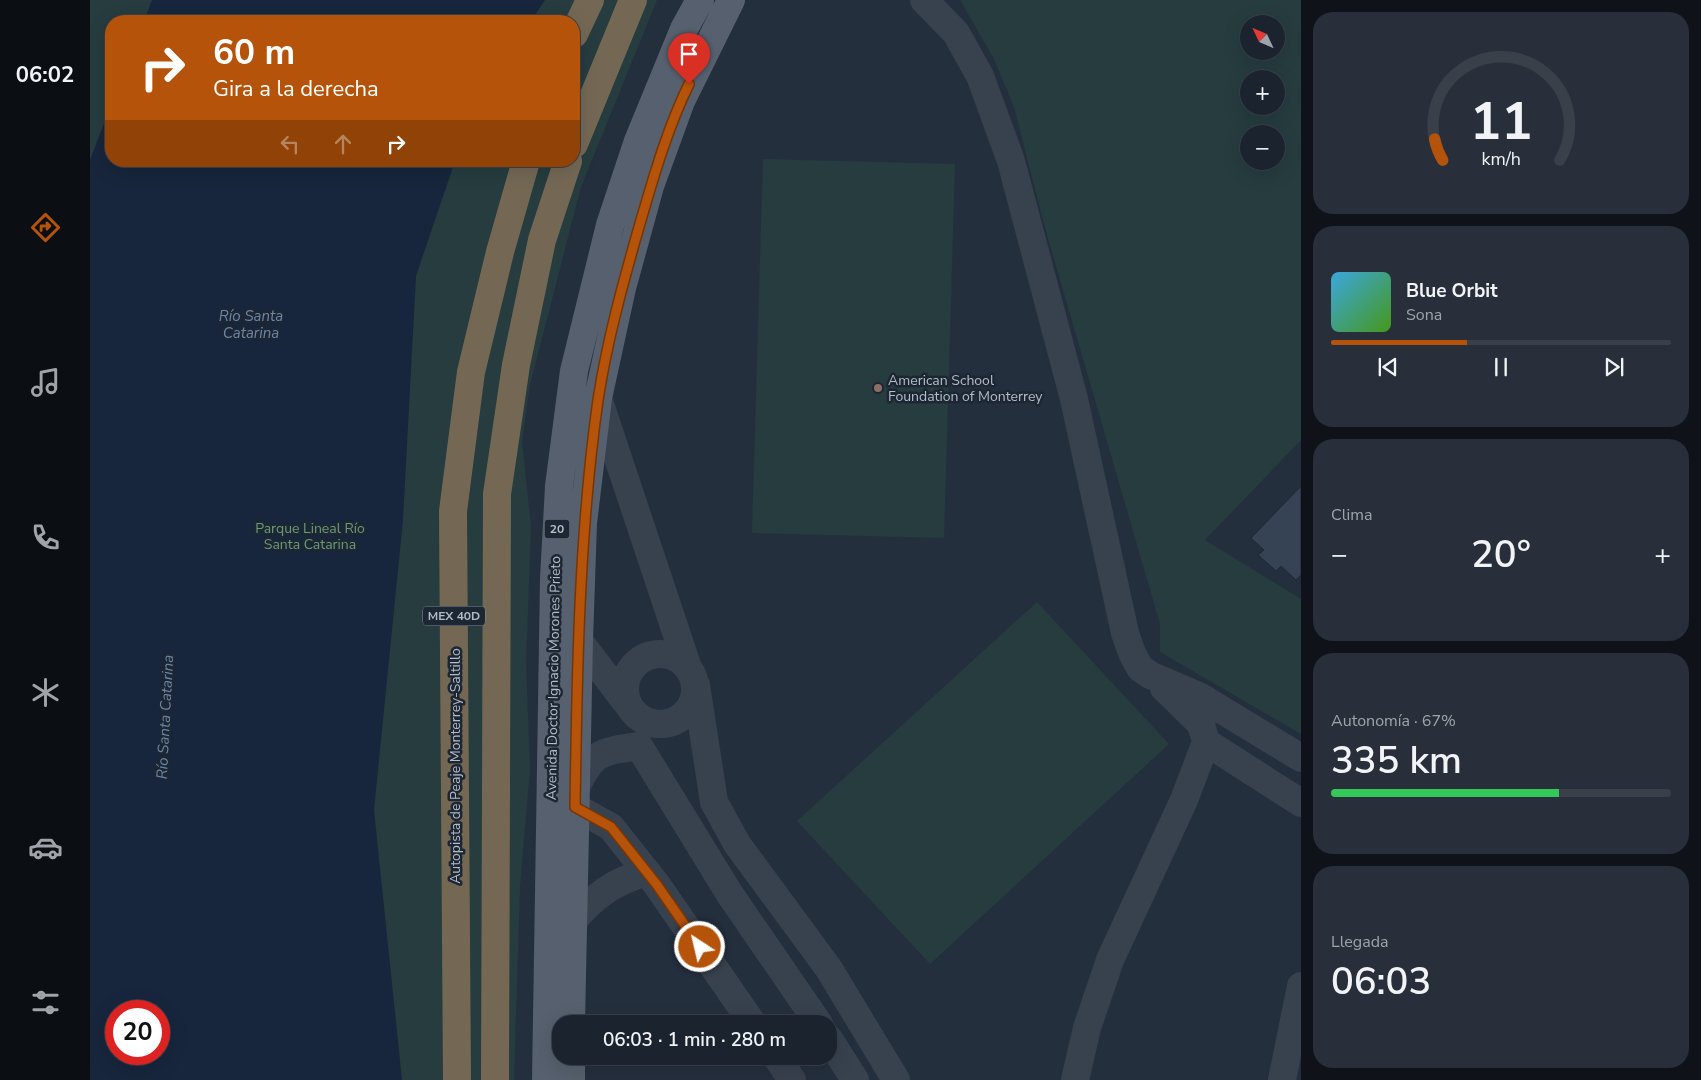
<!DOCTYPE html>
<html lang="es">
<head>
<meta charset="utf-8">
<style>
  body { margin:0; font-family:"Nunito Sans",sans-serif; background:#282f3a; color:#f1f3f6; height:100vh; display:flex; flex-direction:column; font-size:19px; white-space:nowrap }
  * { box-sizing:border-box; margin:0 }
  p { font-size:16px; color:#a0a4aa }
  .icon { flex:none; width:28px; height:28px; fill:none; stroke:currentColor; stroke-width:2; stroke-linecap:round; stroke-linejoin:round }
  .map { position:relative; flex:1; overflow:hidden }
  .drawer { display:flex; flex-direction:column; gap:12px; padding:12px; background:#0f1319; width:400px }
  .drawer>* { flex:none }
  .banner { position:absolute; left:15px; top:15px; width:475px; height:152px; border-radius:20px; box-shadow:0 5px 20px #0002,0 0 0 1px #39404a; background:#b45309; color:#fff; overflow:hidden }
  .needle { width:32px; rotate:314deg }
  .fabs { position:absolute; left:1150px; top:15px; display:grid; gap:10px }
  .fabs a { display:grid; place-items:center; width:45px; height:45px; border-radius:50%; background:#1b232e; box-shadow:0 5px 20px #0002,0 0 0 1px #39404a; font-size:25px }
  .speed { position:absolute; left:15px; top:1000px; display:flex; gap:10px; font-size:25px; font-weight:700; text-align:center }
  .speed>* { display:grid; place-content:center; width:65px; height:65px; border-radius:50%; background:#1b232e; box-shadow:0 5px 20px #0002,0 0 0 1px #39404a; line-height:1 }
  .speed .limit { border:8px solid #d22; background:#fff; color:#111 }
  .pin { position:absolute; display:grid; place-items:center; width:42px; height:42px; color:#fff; margin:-51px -21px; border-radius:50% 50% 50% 0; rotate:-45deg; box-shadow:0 0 5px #0007 }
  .pin .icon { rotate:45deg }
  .me { position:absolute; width:55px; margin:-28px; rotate:325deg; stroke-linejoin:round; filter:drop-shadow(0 0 4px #0008) }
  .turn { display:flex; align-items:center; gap:18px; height:105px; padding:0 25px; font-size:22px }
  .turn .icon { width:65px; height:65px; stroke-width:2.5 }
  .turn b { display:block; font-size:35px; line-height:42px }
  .lanes { display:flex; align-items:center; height:48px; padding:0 25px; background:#0003; justify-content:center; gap:25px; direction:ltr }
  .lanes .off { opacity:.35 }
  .big { font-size:38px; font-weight:600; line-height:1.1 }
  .drawer .widget { flex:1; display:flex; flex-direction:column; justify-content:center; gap:8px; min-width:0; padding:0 18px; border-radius:20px; background:#282f3a }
  .drawer .dial { align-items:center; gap:0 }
  .dial svg { height:130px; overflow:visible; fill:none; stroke:#39404a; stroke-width:7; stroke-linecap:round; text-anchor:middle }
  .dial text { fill:#f1f3f6; stroke:none }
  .song { display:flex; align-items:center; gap:15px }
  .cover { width:60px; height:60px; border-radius:8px; background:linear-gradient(135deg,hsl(200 70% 55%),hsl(100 70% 35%)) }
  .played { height:5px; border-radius:2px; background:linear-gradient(90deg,#b45309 40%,#39404a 40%) }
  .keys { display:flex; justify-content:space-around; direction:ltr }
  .heat { display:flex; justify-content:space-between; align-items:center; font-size:28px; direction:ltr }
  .charge { height:8px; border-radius:4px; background:linear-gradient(90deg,#34c759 67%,#39404a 0) }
  .trip { position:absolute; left:462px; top:1015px; width:285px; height:50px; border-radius:20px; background:#1b232e; box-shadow:0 5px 20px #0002,0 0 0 1px #39404a; font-weight:600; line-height:50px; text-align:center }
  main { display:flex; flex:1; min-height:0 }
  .tab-bar { display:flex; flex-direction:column; width:90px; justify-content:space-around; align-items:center; background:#0b0e12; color:#a0a4aa }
  .tab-bar .icon { width:35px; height:35px }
  .tab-bar .current { color:#b45309 }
  .tab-bar b { font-size:22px; color:#f1f3f6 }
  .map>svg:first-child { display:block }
  .green { fill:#263c3f; fill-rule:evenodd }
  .water { fill:#17263c; fill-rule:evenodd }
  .building { fill:#364354; stroke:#1f2835 }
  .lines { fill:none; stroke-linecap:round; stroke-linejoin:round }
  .minor { stroke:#38414e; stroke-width:28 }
  .major { stroke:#56606e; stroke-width:28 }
  .highway { stroke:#746855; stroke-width:28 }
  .route-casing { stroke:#753606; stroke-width:12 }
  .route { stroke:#b45309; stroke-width:9 }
  .education-dot { fill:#8d6e63; stroke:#1d2633; stroke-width:2 }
  .labels { text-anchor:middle; stroke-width:5; stroke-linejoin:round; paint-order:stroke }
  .shield { fill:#1d2633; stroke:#878f9c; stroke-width:1 }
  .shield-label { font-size:12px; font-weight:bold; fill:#b4bcc9 }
  .poi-label { font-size:14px; fill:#b4bcc9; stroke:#1d2633; text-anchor:start }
  .park-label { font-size:14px; fill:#6b9a76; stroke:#1d2633 }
  .street-label { font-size:14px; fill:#b4bcc9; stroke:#1d2633 }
  .water-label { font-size:15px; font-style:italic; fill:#6d86a8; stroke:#1d2633 }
</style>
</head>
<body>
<main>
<nav class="tab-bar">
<b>06:02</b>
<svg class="icon current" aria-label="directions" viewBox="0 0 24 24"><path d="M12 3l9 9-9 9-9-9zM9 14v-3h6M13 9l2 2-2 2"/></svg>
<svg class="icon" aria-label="music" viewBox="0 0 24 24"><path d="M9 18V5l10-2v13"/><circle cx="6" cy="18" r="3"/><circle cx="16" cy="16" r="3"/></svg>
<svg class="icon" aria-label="phone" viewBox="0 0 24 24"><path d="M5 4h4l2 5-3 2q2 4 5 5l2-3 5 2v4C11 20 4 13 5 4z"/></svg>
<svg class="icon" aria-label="climate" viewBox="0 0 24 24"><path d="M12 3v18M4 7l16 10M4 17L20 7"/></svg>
<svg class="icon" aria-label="car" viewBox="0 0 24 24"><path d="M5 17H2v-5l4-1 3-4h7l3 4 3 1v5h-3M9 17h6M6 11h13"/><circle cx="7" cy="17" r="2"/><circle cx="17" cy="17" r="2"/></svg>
<svg class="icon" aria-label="filters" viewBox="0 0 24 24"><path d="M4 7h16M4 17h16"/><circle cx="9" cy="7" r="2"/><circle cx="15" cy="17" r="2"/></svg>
</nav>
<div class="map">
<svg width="1211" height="1080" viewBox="0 0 1211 1080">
  <rect width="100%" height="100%" fill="#242f3e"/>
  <!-- green -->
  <path class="green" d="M0,0H567L491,187L440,385L432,441L441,526L436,663L440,769L430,887L424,1080H0ZM21,21H484V161H21ZM26,1011H69V1054H26Z
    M870,0H1211V440L1115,540L1211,599V734L1070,652V624L955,228L924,107L903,57ZM1159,24H1186V51H1159ZM1159,79H1186V106H1159ZM1159,134H1186V161H1159Z
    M673,159L865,164L854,538L662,533Z
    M947,602L1079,744L840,964L707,821Z"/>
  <!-- water -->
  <path class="water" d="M62,0H455L441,21H54Z
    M21,105V161H365L326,276L313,520L284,810L312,1080H0V160ZM26,1011H69V1054H26Z"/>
  <!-- building -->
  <path class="building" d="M1211,486V575L1206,580L1191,566L1186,571L1168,555L1174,550L1161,538Z"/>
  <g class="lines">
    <!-- minor -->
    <path class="minor" d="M834,0L866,33L890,76L921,161L984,399L1035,633L1042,653L1050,668L1060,675L1109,696L1211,758
      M508,398L597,665
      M489,641L539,706
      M535 689a35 35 0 1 1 70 0a35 35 0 1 1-70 0Z
      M606,685L624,802L647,844L739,969L806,1080
      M1116,742L1211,803
      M485,789C503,752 509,752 549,746L639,893L729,1024
      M485,807L521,827L567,885L663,1024
      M482,922C504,896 523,882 556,872
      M739,1039L765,1080
      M686,1056L702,1080
      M985,1080L997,1028L1020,960L1094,800L1116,742L1111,724L1074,688
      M1192,1080L1211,986"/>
    <!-- major -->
    <path class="major" d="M481,1024L489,641L493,523L508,398L532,288L560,186L591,101L641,0
      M456,1080L464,579L469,486L484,371L520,225L548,141L594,29L610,0
      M481,1080V1056"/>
    <!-- highway -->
    <path class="highway" d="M484,34L500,0
      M484,144L543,0
      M367,1080L363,511L381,372L410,252L436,161
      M405,1080L407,494L426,365L452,240L478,161"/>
  </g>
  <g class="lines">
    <!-- route casing -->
    <g class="route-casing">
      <path id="route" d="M599,84C577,129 563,179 549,227C533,283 517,341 508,400C489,534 487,671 485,807L521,827L567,885L610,947"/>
    </g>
    <!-- route -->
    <use href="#route" class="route"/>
  </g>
  <!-- markers -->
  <circle class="education-dot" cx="788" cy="388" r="5"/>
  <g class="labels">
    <!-- shield labels -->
    <g class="shield">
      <rect x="454.5" y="519.5" width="25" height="19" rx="4"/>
      <rect x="333" y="606.5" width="62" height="19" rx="4"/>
    </g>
    <g class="shield-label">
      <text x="467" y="533">20</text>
      <text x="364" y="620">MEX 40D</text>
    </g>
    <!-- poi labels -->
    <g class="poi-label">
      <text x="798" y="385">American School<tspan x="798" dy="16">Foundation of Monterrey</tspan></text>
    </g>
    <!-- park labels -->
    <g class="park-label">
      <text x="220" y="533">Parque Lineal Río<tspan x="220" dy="16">Santa Catarina</tspan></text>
    </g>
    <!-- street labels -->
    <g class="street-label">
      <text transform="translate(463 678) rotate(-89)" y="5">Avenida Doctor Ignacio Morones Prieto</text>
      <text transform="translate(365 766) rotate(-90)" y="5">Autopista de Peaje Monterrey-Saltillo</text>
    </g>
    <!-- water labels -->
    <g class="water-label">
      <text x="161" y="321">Río Santa<tspan x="161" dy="17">Catarina</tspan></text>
      <text transform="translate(75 717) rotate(-87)" y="5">Río Santa Catarina</text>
    </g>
  </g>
</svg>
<div class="fabs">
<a><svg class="needle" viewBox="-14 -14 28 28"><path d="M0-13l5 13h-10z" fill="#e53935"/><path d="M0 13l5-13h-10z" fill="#a0a4aa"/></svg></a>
<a>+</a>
<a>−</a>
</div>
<div class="speed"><div class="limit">20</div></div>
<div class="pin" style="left:599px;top:84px;background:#d93025"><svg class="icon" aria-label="arrive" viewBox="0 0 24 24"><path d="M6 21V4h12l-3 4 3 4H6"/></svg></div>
<svg class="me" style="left:610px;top:947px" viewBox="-20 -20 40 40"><circle r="17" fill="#b45309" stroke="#fff" stroke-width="3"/><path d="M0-11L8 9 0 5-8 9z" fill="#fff"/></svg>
<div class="trip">06:03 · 1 min · 280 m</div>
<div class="banner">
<div class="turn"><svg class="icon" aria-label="right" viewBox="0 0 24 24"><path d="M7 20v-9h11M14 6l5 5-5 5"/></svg><div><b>60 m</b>Gira a la derecha</div></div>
<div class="lanes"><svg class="icon off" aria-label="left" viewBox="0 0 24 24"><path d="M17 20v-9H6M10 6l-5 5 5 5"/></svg><svg class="icon off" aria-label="ahead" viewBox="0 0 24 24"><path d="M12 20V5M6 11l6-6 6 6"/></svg><svg class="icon" aria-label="right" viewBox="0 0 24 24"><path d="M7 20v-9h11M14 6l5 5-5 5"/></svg></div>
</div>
</div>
<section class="drawer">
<div class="widget dial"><svg viewBox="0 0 100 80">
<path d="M14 69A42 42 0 1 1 86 69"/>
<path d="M14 69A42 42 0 0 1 9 56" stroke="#b45309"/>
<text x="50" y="56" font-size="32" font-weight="700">11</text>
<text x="50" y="72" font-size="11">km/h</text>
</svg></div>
<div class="widget">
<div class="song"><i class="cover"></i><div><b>Blue Orbit</b><p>Sona</p></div></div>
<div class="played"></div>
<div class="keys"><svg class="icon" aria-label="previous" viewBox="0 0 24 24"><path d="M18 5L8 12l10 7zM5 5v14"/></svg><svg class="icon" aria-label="pause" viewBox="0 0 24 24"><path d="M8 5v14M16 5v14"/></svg><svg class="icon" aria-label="next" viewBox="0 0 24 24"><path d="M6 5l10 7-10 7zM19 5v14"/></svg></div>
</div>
<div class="widget"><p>Clima</p>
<div class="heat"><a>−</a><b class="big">20°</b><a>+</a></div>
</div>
<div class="widget"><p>Autonomía · 67%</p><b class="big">335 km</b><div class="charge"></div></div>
<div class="widget"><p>Llegada</p><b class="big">06:03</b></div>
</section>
</main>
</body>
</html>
